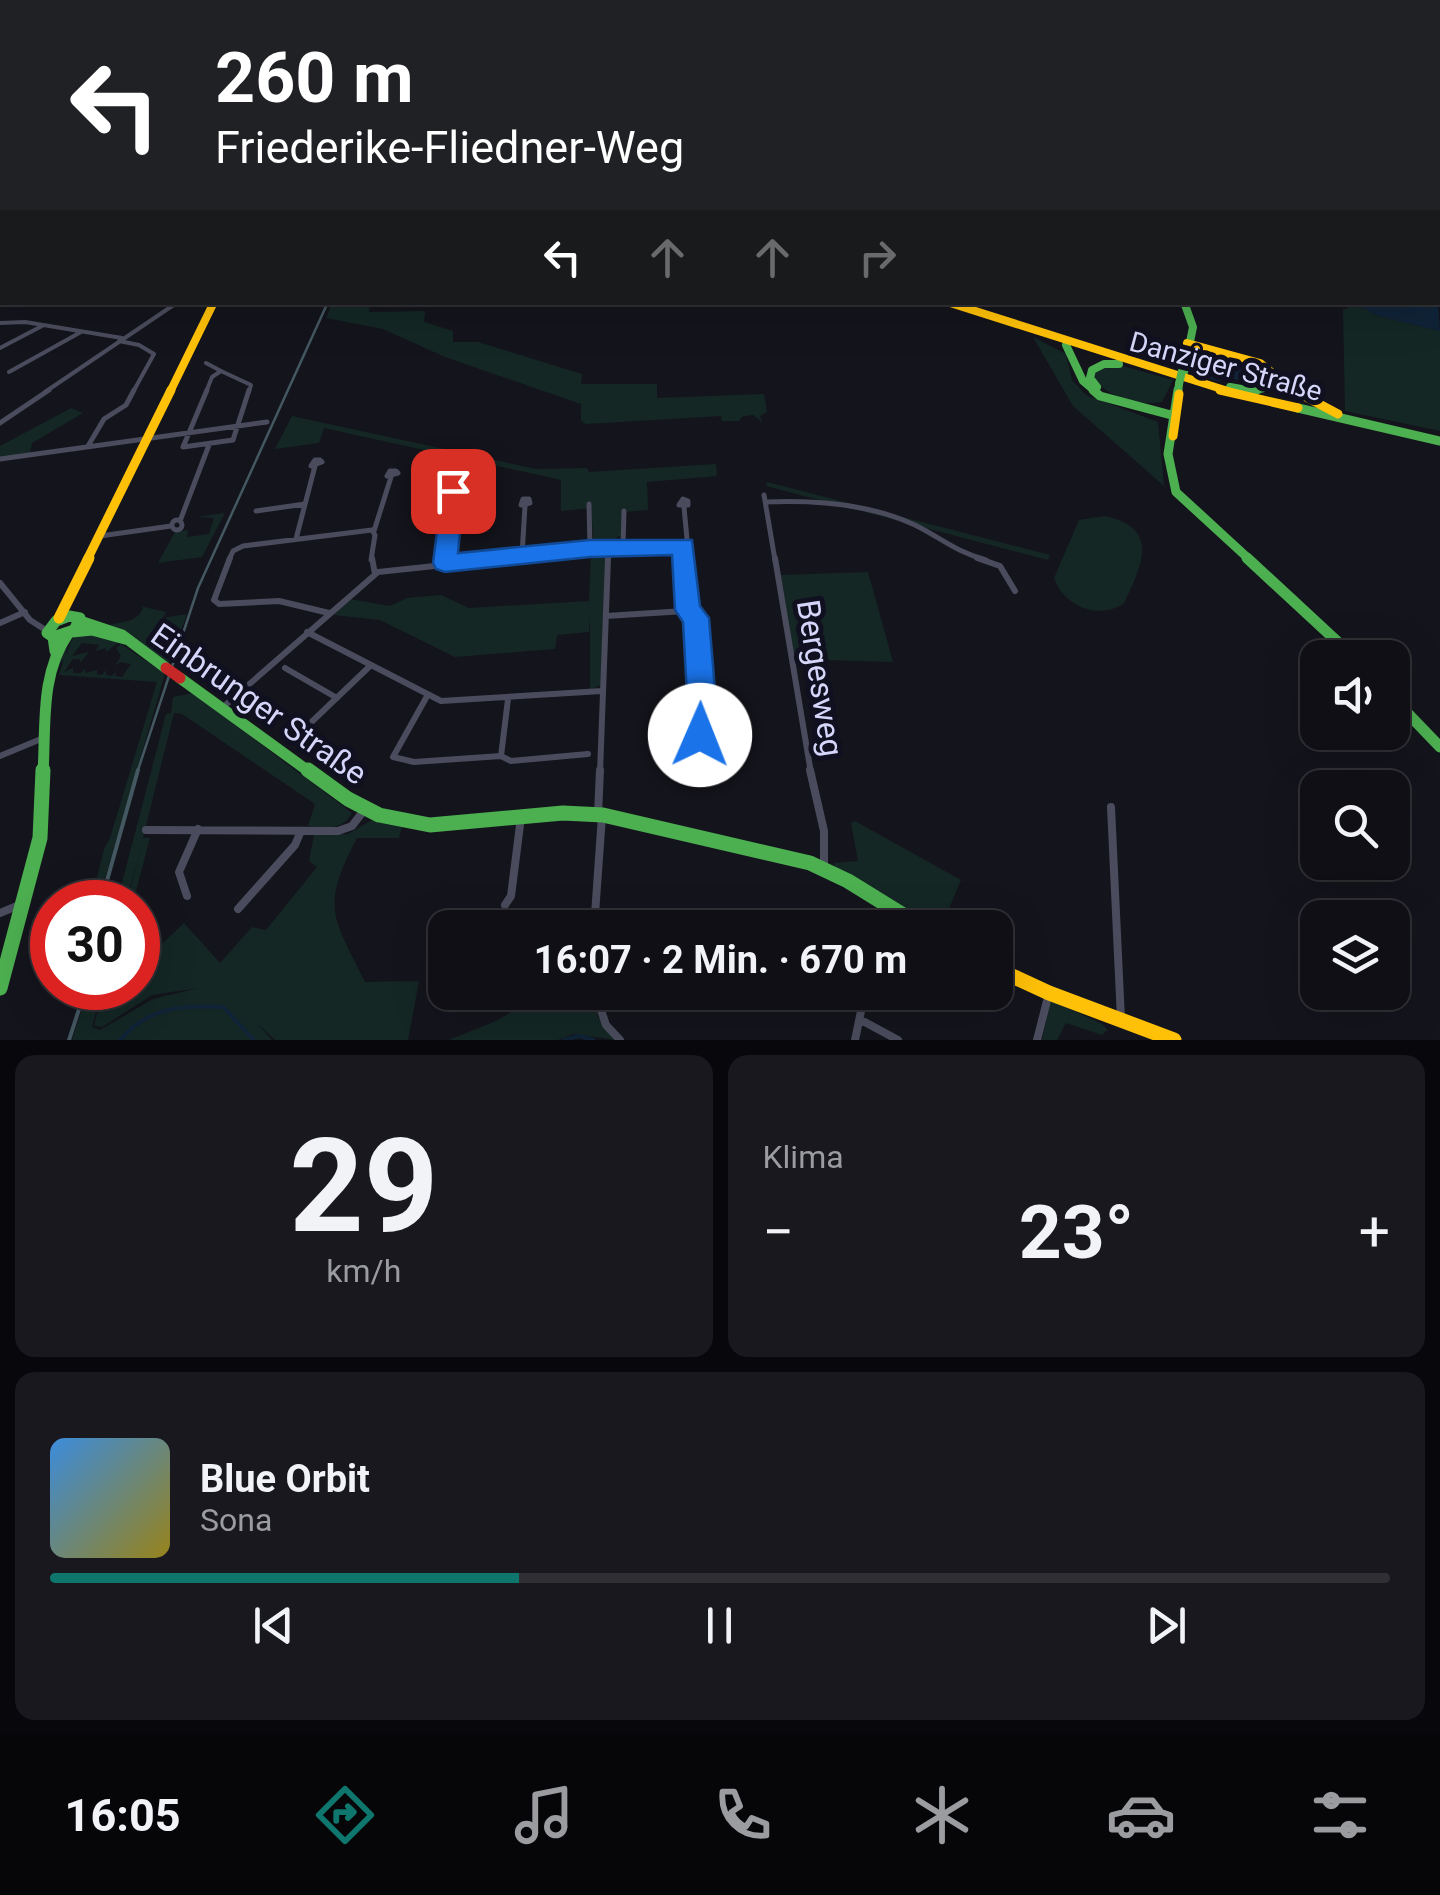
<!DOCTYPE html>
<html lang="de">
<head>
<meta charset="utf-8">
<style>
  body { margin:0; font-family:Roboto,sans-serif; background:#18181e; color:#f1f3f6; height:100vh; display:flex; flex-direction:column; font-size:38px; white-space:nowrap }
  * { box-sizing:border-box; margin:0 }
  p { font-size:32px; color:#9b9ca0 }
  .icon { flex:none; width:55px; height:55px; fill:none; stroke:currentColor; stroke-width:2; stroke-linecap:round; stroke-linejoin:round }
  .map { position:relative; height:1040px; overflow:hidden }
  .details { display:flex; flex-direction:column; gap:15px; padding:15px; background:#08080c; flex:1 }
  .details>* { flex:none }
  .hud { position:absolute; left:0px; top:0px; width:1440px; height:305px; box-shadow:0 10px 40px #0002,0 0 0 2px #2f2f34; background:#202124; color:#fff; overflow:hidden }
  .buttons { position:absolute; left:1300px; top:640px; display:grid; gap:20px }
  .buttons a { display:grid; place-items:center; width:110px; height:110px; border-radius:20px; background:#0f0f15; box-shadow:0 10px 40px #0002,0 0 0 2px #2f2f34; font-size:50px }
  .speed { position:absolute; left:30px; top:880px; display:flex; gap:20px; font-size:50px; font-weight:700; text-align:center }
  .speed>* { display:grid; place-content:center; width:130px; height:130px; border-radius:50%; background:#0f0f15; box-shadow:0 10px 40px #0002,0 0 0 2px #2f2f34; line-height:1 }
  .speed .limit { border:15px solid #d22; background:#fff; color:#111 }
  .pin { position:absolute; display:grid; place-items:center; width:85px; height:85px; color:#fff; margin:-42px; border-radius:20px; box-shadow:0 5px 15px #0006 }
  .me { position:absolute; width:110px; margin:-55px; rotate:1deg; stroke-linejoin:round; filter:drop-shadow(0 0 8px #0008) }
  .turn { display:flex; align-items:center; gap:35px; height:210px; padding:0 50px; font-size:45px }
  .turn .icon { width:130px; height:130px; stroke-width:2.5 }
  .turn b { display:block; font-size:70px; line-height:85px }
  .lanes { display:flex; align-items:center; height:95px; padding:0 50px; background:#0003; justify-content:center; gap:50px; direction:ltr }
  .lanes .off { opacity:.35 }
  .big { font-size:75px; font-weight:700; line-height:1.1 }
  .details .tile { flex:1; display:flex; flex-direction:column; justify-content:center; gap:15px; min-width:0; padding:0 35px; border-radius:20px; background:#18181e }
  .details .dial { align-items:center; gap:0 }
  .dial b { font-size:130px; line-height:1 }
  .song { display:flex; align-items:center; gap:30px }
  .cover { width:120px; height:120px; border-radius:15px; background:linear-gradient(135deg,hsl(210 70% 55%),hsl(50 70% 35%)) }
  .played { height:10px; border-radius:5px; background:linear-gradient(90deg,#0f766e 35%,#2f2f34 35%) }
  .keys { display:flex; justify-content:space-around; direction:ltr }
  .heat { display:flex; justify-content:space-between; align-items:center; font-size:55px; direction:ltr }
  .details .tiles { flex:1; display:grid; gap:15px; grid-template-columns:1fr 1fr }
  .tile:last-child { grid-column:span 2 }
  .trip { position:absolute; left:428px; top:910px; width:585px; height:100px; border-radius:20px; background:#0f0f15; box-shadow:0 10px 40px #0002,0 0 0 2px #2f2f34; font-weight:700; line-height:100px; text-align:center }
  .dock { display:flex; height:160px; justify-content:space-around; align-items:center; background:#060608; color:#9b9ca0 }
  .dock .icon { width:70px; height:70px }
  .dock .selected { color:#0f766e }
  .dock b { font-size:45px; color:#f1f3f6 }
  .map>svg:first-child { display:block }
  .green { fill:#142725 }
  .water { fill:#102337 }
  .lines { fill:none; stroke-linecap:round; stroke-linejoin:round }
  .stream { stroke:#102337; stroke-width:4 }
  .street-far3 { stroke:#4a4b5c; stroke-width:4 }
  .street-far2 { stroke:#4a4b5c; stroke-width:5 }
  .street-far1 { stroke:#4a4b5c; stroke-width:6 }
  .street { stroke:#4a4b5c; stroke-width:8 }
  .fast-far3 { stroke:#4caf50; stroke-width:8 }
  .fast-far2 { stroke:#4caf50; stroke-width:9 }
  .fast-far1 { stroke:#4caf50; stroke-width:11 }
  .fast { stroke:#4caf50; stroke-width:15 }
  .slow-far3 { stroke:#ffc107; stroke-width:8 }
  .slow-far2 { stroke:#ffc107; stroke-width:9 }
  .slow-far1 { stroke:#ffc107; stroke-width:11 }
  .slow { stroke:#ffc107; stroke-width:15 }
  .tram-far1 { stroke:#445862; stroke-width:2.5 }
  .tram { stroke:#445862; stroke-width:4 }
  .fast-bridge { stroke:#4caf50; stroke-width:8 }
  .jam-bridge { stroke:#c62828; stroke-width:11 }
  .route { fill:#1a73e8; stroke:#114b97; stroke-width:2.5 }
  .labels { text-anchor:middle; stroke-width:10; stroke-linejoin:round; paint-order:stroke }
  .street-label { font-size:28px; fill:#d5d6fa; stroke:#111020 }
  .near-street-label { font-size:32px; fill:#d5d6fa; stroke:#111020 }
</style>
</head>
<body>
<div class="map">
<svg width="1440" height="1040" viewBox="0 0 1440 1040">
  <rect width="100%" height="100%" fill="#14141c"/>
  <!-- green -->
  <path class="green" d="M332,303H370L369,312L425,311L424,322L453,331V342H478L582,374L581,384H657V398L764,394L767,412L760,416L762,422L753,415L743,416L739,421H722L721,416L586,424L581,421V404L445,357L383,329L326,318Z
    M1343,303H1354L1378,316L1440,331V431L1345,411L1343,309L1348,308Z
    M1033,337L1066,354L1072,380L1086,395L1158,422L1164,486L1073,406Z
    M1119,365L1173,380L1162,402C1138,406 1103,397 1092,374L1099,367Z
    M71,408L83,413L32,443L30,453L0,458V446Z
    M292,416L536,469L587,468L589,472L716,464L717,476L647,482L648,510L623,512L622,536L617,537L616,543L594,544L591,508L561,511V480L324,428L319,443L275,449Z
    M767,482L1050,555L1048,560L766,486Z
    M225,513L202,557L158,563L175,532L188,530L187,537L209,534L214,518L196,517Z
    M1104,516C1160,527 1143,564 1124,603C1100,621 1063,606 1054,578L1079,520Z
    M600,551L605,559L601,685L590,690V615L589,632L557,635L555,649L455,657L380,620L334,615L350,599L390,606L407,598L441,595L469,608L589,601L591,552Z
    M868,572L893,662L794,659L781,575Z
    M140,606L166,612L163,618L187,614L168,665L137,642L106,626C120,621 137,624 143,608Z
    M83,632L119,642L106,652V648L95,651L99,645L82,643L72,656L89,652L80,663V659H73L64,672L73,668V673H81L85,669V673L97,670V674L102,675L106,670V675L112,676L116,671L115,676L122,677L131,664L120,662L115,666L121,656L116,648L121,644L165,674L98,902H91L104,849L110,838L157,682L59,675L64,659L57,667L63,643L68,642L66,655L72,639Z
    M193,693L352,813C342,831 326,828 308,826L315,804L182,714L174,713L143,838H150L133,902H127L141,848L126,902H117L166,714L171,713L173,697Z
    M372,820L402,827L399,838H357C320,908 333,917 365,982L419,981L408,1040H275L256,1022L272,1040H72L89,988H102L92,1027L100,1030L153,999L198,988L152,995L102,1027L94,1025L104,988L111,991L138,988V966L184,923L220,963L252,927L266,930L317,867L309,861L314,835L348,834Z
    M855,821L961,880L942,925L937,927L835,869L834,863L858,861L851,823Z
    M545,992L594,993L598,1017L616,1040L573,1034L558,1040H449L496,1021Z
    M1051,1000L1102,1024L1108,1030L1102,1035L1066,1023L1057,1040H1042Z"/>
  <!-- water -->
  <path class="water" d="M1438,301L1440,331L1378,316L1354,303Z
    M1208,355L1250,365L1267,380L1247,378L1253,382L1246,383L1229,377L1219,381L1202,377L1196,366L1201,356Z"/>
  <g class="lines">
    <!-- stream -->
    <path class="stream" d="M120,1040C148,1007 182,1005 223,1007L254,1040
      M564,1040L579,1036L593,1040"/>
    <!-- street-far3 -->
    <path class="street-far3" d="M0,323L25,322L122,338
      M119,341L139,345L154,354L133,392
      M0,348L42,326
      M206,363L221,371
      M9,372L81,332
      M45,392L178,302
      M206,392L212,377L221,371L251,385L249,392"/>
    <!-- street-far2 -->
    <path class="street-far2" d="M207,390L183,447L233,440L249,390
      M0,423L49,390
      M88,446L104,419L126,405L134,390
      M0,459L267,422
      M315,460H320L322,462L311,466Z
      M390,471H396L398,473L387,476Z
      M455,490L461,491L462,493L453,497L450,494Z
      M764,495L775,560
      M523,499H529L530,503L521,505Z
      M683,499L688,501V505H679Z
      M766,502C815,500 870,504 915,525C941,538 956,552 986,560
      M589,504L590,548
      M256,511L305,504
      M172 525a5 5 0 1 1 10 0a5 5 0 1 1-10 0Z
      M180,521L209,445
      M374,531L391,477
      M100,536L171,526
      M296,539L315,466
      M682,545L687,539L684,507
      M623,546L624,511
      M522,555L525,506
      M229,560L233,551L243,546L372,530L375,535L371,560
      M445,560L455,497
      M487,560L608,547
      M608,560V547L684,546L685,560"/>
    <!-- street-far1 -->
    <path class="street-far1" d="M230,558L214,600L219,604L279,601L329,613
      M372,558L375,574
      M685,558L688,611
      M775,558L811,773
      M977,558L1000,566L1015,591
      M445,563L446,558
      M0,583L30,620L47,631
      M606,616L685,611L695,614L703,722L698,727
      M0,623L25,612
      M307,632L441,701L602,691
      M285,668L337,698
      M426,698L393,757L414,762L501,756
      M508,699L501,756L511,761L588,754
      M222,708L378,572L510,558
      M698,727V737H687L686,729Z
      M300,733L370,666
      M0,756L41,739
      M600,773L608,558"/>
    <!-- street -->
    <path class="street" d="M810,770L824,831V869
      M1111,807L1121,1019
      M598,814L600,770
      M146,830L338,831L352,826L365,809
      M187,896L179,872L198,829
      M505,905L511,896L521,817
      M238,909L295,845L301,831
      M0,913L24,903
      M594,928L602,816
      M874,928L883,902
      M595,992L606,1025L620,1040
      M861,1020L898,1040
      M855,1040L865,992
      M1037,1040L1049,993"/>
    <!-- fast-far3 -->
    <path class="fast-far3" d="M1184,302L1193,327L1184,372
      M1066,345L1083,381L1096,392
      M1097,387L1090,378L1092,370L1104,364H1119
      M1230,387L1253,391L1268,387L1271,379L1261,367
      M1178,392L1179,384"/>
    <!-- fast-far2 -->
    <path class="fast-far2" d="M1093,390L1100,396L1175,416
      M1178,390L1168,454L1176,492L1250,560
      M1247,390H1257
      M1298,408L1440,441"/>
    <!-- fast-far1 -->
    <path class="fast-far1" d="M1247,558L1355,658
      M69,616L80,618L74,630L53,637L47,633L56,621Z
      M80,621L122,635L166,668
      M72,632L92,630L125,639
      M53,637L55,651
      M180,678L311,773
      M1392,697L1440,747
      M43,773C46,725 40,675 68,634"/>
    <!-- fast -->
    <path class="fast" d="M308,770L348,799L379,815L430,825L563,813L603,815L810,863L848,881L924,928
      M0,988L40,838L43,770"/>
    <!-- slow-far3 -->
    <path class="slow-far3" d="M947,302L1231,392
      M1187,343L1260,363L1297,392
      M170,392L214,302"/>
    <!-- slow-far2 -->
    <path class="slow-far2" d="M1220,390L1298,408
      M1293,390L1338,414
      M1173,436L1179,394
      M87,560L171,390"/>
    <!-- slow-far1 -->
    <path class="slow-far1" d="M59,618L89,558"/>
    <!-- slow -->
    <path class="slow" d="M995,968L1049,993L1174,1040"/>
    <!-- tram-far1 -->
    <path class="tram-far1" d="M137,773L198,588L328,302"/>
    <!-- tram -->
    <path class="tram" d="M101,902L138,770
      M69,1040L86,988"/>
    <!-- fast-bridge -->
    <path class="fast-bridge" d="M1179,384L1182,371"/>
    <!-- jam-bridge -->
    <path class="jam-bridge" d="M166,668L180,678"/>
  </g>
  <!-- sky -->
  <linearGradient id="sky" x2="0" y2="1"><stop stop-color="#0b0b0f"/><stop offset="0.51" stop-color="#343a4b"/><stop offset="1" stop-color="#343a4b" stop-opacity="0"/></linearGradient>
  <rect width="1440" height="300" fill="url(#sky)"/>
  <!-- route -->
  <path class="route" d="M453,484L464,491L458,553L590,540H692L700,606L709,618L717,714L710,744L700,748L690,744L683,727L688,714L683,622L675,610L672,555L590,557L445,572L436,569L433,563L442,491Z"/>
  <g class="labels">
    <!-- street labels -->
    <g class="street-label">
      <text transform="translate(1226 366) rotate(15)" y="10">Danziger Straße</text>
    </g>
    <!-- near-street labels -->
    <g class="near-street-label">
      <text transform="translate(820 678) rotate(81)" y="11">Bergesweg</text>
      <text transform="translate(259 704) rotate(35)" y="11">Einbrunger Straße</text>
    </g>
  </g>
</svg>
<div class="buttons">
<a><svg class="icon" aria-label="sound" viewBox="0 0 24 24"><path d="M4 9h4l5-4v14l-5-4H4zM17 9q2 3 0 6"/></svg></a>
<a><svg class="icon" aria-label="search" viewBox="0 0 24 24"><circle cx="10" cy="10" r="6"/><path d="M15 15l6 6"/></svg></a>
<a><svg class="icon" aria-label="layers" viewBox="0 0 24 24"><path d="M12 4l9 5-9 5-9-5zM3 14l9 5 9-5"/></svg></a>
</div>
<div class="speed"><div class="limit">30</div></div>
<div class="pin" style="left:453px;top:491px;background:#d93025"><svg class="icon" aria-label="arrive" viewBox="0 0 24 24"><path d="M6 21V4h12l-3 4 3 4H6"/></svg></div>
<svg class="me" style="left:700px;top:735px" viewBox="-20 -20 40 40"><circle r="19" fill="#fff"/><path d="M0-13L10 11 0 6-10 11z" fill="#1a73e8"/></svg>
<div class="trip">16:07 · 2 Min. · 670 m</div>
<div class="hud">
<div class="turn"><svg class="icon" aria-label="left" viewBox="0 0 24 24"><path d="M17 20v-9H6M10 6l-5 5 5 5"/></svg><div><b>260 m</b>Friederike-Fliedner-Weg</div></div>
<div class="lanes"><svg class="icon" aria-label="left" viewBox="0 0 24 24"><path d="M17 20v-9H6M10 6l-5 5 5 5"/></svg><svg class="icon off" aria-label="ahead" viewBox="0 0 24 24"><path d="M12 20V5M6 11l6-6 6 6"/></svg><svg class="icon off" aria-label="ahead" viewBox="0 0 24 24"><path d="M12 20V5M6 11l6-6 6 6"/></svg><svg class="icon off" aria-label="right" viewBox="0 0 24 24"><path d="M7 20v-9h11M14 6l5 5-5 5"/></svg></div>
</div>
</div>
<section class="details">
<div class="tiles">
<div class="tile dial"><b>29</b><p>km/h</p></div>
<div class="tile"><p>Klima</p>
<div class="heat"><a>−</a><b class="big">23°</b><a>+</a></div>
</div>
<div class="tile">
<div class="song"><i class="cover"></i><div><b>Blue Orbit</b><p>Sona</p></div></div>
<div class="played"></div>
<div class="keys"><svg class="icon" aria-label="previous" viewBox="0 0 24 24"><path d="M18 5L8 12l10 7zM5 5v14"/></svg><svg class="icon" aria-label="pause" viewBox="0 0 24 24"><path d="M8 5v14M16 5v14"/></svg><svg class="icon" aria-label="next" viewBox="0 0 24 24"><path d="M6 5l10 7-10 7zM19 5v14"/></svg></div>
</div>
</div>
</section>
<nav class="dock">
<b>16:05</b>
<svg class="icon selected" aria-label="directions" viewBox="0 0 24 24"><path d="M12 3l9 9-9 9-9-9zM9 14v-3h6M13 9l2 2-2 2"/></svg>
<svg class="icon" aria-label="music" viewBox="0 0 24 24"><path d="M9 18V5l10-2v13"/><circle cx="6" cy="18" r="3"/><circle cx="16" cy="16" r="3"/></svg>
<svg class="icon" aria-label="phone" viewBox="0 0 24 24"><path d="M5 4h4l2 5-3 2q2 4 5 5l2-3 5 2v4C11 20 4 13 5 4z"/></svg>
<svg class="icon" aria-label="climate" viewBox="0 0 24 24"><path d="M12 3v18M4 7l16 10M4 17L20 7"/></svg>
<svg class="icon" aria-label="car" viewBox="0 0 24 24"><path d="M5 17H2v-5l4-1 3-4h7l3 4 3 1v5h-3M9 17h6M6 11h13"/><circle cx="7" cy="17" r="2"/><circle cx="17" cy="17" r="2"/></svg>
<svg class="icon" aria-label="filters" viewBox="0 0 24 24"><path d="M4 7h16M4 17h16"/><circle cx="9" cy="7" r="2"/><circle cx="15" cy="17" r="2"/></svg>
</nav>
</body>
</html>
